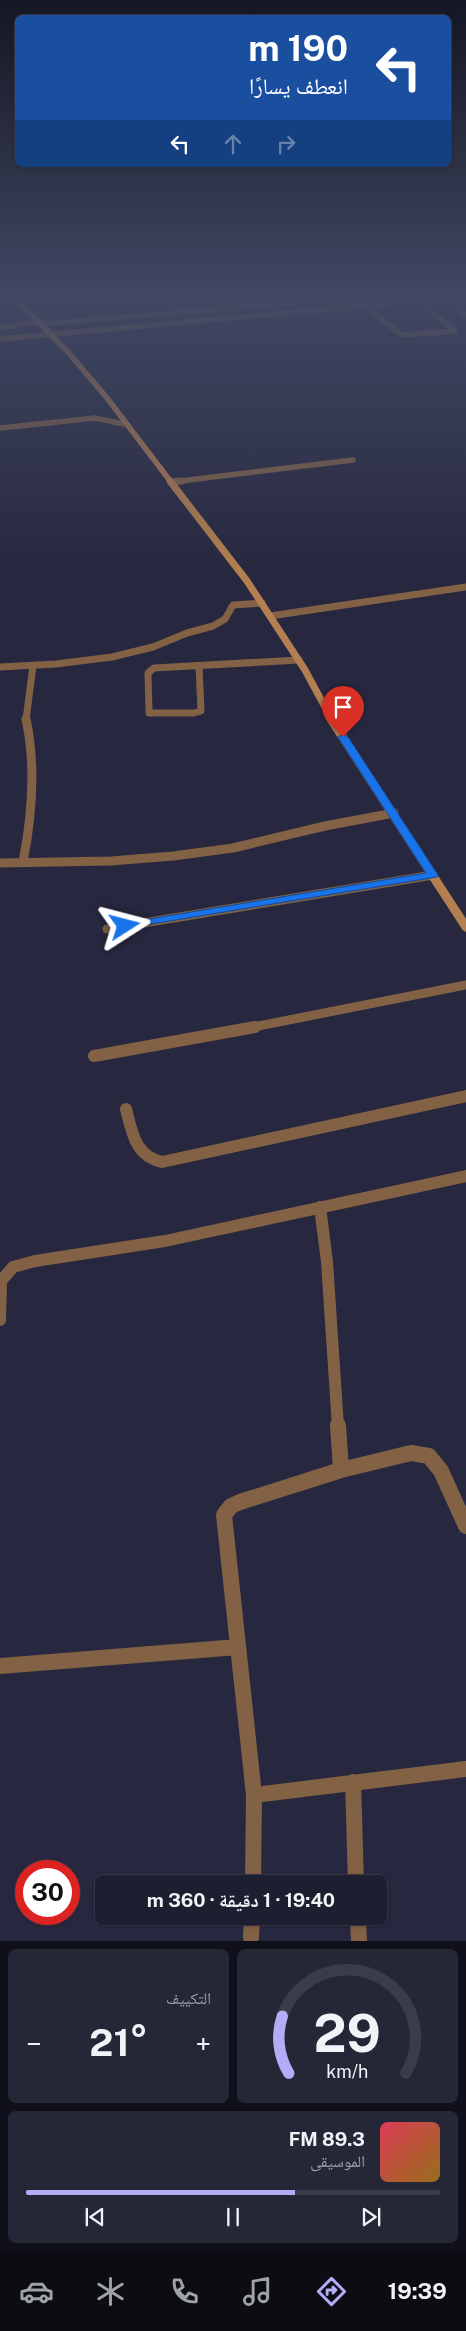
<!DOCTYPE html>
<html lang="ar">
<head>
<meta charset="utf-8">
<style>
  body { margin:0; font-family:"Public Sans","Noto Naskh Arabic",sans-serif; background:#252737; color:#f1f3f6; direction:rtl; height:100vh; display:flex; flex-direction:column; font-size:19px; white-space:nowrap }
  * { box-sizing:border-box; margin:0 }
  p { font-size:16px; color:#a0a2aa }
  .icon { flex:none; width:28px; height:28px; fill:none; stroke:currentColor; stroke-width:2; stroke-linecap:round; stroke-linejoin:round }
  .map { position:relative; height:1941px; overflow:hidden; direction:ltr }
  .panel { display:flex; flex-direction:column; gap:8px; padding:8px; background:#10101a; flex:1 }
  .panel>* { flex:none }
  .guide { position:absolute; left:15px; top:15px; width:436px; height:152px; border-radius:8px; box-shadow:0 1px 4px #0004,0 0 0 1px #3b3c4b; direction:rtl; background:#1a4fa0; color:#fff; overflow:hidden }
  .speed { position:absolute; left:15px; top:1860px; display:flex; gap:10px; font-size:25px; font-weight:700; text-align:center }
  .speed>* { display:grid; place-content:center; width:65px; height:65px; border-radius:50%; background:#1d1e2f; box-shadow:0 1px 4px #0004,0 0 0 1px #3b3c4b; line-height:1 }
  .speed .limit { border:8px solid #d22; background:#fff; color:#111 }
  .pin { position:absolute; display:grid; place-items:center; width:42px; height:42px; color:#fff; margin:-51px -21px; border-radius:50% 50% 50% 0; rotate:-45deg; box-shadow:0 0 5px #0007 }
  .pin .icon { rotate:45deg }
  .me { position:absolute; width:55px; margin:-28px; rotate:81deg; stroke-linejoin:round; filter:drop-shadow(0 0 4px #0008) }
  .turn { display:flex; align-items:center; gap:18px; height:105px; padding:0 20px; font-size:22px }
  .turn .icon { width:65px; height:65px; stroke-width:2.5 }
  .turn b { display:block; font-size:35px; line-height:42px }
  .lanes { display:flex; align-items:center; height:48px; padding:0 20px; background:#0003; justify-content:center; gap:25px; direction:ltr }
  .lanes .off { opacity:.35 }
  .big { font-size:38px; font-weight:700; line-height:1.1 }
  .panel .tile { flex:1; display:flex; flex-direction:column; justify-content:center; gap:8px; min-width:0; padding:0 18px; border-radius:8px; background:#252737 }
  .panel .dial { align-items:center; gap:0 }
  .dial svg { height:130px; overflow:visible; fill:none; stroke:#3b3c4b; stroke-width:7; stroke-linecap:round; text-anchor:middle }
  .dial text { fill:#f1f3f6; stroke:none }
  .song { display:flex; align-items:center; gap:15px }
  .cover { width:60px; height:60px; border-radius:8px; background:linear-gradient(135deg,hsl(350 70% 55%),hsl(40 70% 35%)) }
  .played { height:5px; border-radius:2px; background:linear-gradient(90deg,#b5acf8 65%,#3b3c4b 65%) }
  .keys { display:flex; justify-content:space-around; direction:ltr }
  .heat { display:flex; justify-content:space-between; align-items:center; font-size:28px; direction:ltr }
  .panel .tiles { flex:1; display:grid; gap:8px; grid-template-columns:1fr 1fr }
  .tile:last-child { grid-column:span 2 }
  .trip { position:absolute; left:95px; top:1875px; width:292px; height:50px; border-radius:8px; background:#1d1e2f; box-shadow:0 1px 4px #0004,0 0 0 1px #3b3c4b; font-weight:700; line-height:50px; text-align:center; direction:rtl }
  .tab-bar { display:flex; height:80px; justify-content:space-around; align-items:center; background:#0c0c13; color:#a0a2aa }
  .tab-bar .icon { width:35px; height:35px }
  .tab-bar .current { color:#b5acf8 }
  .tab-bar b { font-size:22px; color:#f1f3f6 }
  .map>svg:first-child { display:block }
  .lines { fill:none; stroke-linecap:round; stroke-linejoin:round }
  .street-far4 { stroke:#826145; stroke-width:5.5 }
  .street-far3 { stroke:#826145; stroke-width:7 }
  .street-far2 { stroke:#826145; stroke-width:9 }
  .street-far1 { stroke:#826145; stroke-width:12 }
  .street { stroke:#826145; stroke-width:16 }
  .secondary-far2 { stroke:#b37e50; stroke-width:5.5 }
  .secondary-far1 { stroke:#b37e50; stroke-width:7 }
  .secondary { stroke:#b37e50; stroke-width:9 }
  .route { fill:#1a73e8; stroke:#114b97 }
</style>
</head>
<body>
<div class="map">
<svg width="466" height="1941" viewBox="0 0 466 1941">
  <rect width="100%" height="100%" fill="#27283f"/>
  <g class="lines">
    <!-- street-far4 -->
    <path class="street-far4" d="M210,297L214,301L227,302
      M252,306L348,297
      M366,306L401,335L455,331L420,301
      M41,324L252,306L247,297
      M0,328L39,321
      M0,339L440,299L451,302L466,315
      M0,428L95,418L128,425
      M172,482L353,460"/>
    <!-- street-far3 -->
    <path class="street-far3" d="M171,482L182,481
      M270,616L466,587
      M199,666L201,711L194,713H149L148,673L154,668L299,660
      M0,667L56,664L112,657L153,647L187,633L213,626L225,619L233,605L262,603
      M26,720L33,666"/>
    <!-- street-far2 -->
    <path class="street-far2" d="M23,862C32,816 36,765 26,719
      M0,863L111,861L173,856L233,848L325,826L394,813
      M107,929L433,875
      M248,1028L466,985"/>
    <!-- street-far1 -->
    <path class="street-far1" d="M94,1056L255,1027
      M126,1109C132,1132 135,1156 162,1162L466,1096
      M320,1207L327,1262L338,1427
      M0,1320L1,1281L13,1267L35,1261L165,1241L466,1176"/>
    <!-- street -->
    <path class="street" d="M338,1425L341,1470
      M0,1666L238,1647
      M353,1782L356,1884
      M254,1795L466,1769
      M253,1884L254,1795L224,1515L231,1506L240,1502L341,1470L411,1453L429,1456L441,1471L466,1526
      M358,1916L359,1941
      M251,1937L252,1916"/>
    <!-- secondary-far2 -->
    <path class="secondary-far2" d="M14,297L68,352L107,398L171,482"/>
    <!-- secondary-far1 -->
    <path class="secondary-far1" d="M170,481L247,581L305,670L332,720"/>
    <!-- secondary -->
    <path class="secondary" d="M331,719L466,927"/>
  </g>
  <!-- sky -->
  <linearGradient id="sky" x2="0" y2="1"><stop stop-color="#151623"/><stop offset="0.52" stop-color="#414863"/><stop offset="1" stop-color="#414863" stop-opacity="0"/></linearGradient>
  <rect width="466" height="569" fill="url(#sky)"/>
  <!-- route -->
  <path class="route" d="M343,734L348,737L438,875L437,877L121,929V924L125,923L426,873L338,737Z"/>
</svg>
<div class="speed"><div class="limit">30</div></div>
<div class="pin" style="left:343px;top:737px;background:#d93025"><svg class="icon" aria-label="arrive" viewBox="0 0 24 24"><path d="M6 21V4h12l-3 4 3 4H6"/></svg></div>
<svg class="me" style="left:125px;top:926px" viewBox="-20 -20 40 40"><path d="M0-17L14 15 0 8-14 15z" fill="#1a73e8" stroke="#fff" stroke-width="4"/></svg>
<div class="trip">19:40 · 1 دقيقة · 360 m</div>
<div class="guide">
<div class="turn"><svg class="icon" aria-label="left" viewBox="0 0 24 24"><path d="M17 20v-9H6M10 6l-5 5 5 5"/></svg><div><b>190 m</b>انعطف يسارًا</div></div>
<div class="lanes"><svg class="icon" aria-label="left" viewBox="0 0 24 24"><path d="M17 20v-9H6M10 6l-5 5 5 5"/></svg><svg class="icon off" aria-label="ahead" viewBox="0 0 24 24"><path d="M12 20V5M6 11l6-6 6 6"/></svg><svg class="icon off" aria-label="right" viewBox="0 0 24 24"><path d="M7 20v-9h11M14 6l5 5-5 5"/></svg></div>
</div>
</div>
<section class="panel">
<div class="tiles">
<div class="tile dial"><svg viewBox="0 0 100 80">
<path d="M14 69A42 42 0 1 1 86 69"/>
<path d="M14 69A42 42 0 0 1 10 34" stroke="#b5acf8"/>
<text x="50" y="56" font-size="32" font-weight="700">29</text>
<text x="50" y="72" font-size="11">km/h</text>
</svg></div>
<div class="tile"><p>التكييف</p>
<div class="heat"><a>−</a><b class="big">21°</b><a>+</a></div>
</div>
<div class="tile">
<div class="song"><i class="cover"></i><div><b>89.3 FM</b><p>الموسيقى</p></div></div>
<div class="played"></div>
<div class="keys"><svg class="icon" aria-label="previous" viewBox="0 0 24 24"><path d="M18 5L8 12l10 7zM5 5v14"/></svg><svg class="icon" aria-label="pause" viewBox="0 0 24 24"><path d="M8 5v14M16 5v14"/></svg><svg class="icon" aria-label="next" viewBox="0 0 24 24"><path d="M6 5l10 7-10 7zM19 5v14"/></svg></div>
</div>
</div>
</section>
<nav class="tab-bar">
<b>19:39</b>
<svg class="icon current" aria-label="directions" viewBox="0 0 24 24"><path d="M12 3l9 9-9 9-9-9zM9 14v-3h6M13 9l2 2-2 2"/></svg>
<svg class="icon" aria-label="music" viewBox="0 0 24 24"><path d="M9 18V5l10-2v13"/><circle cx="6" cy="18" r="3"/><circle cx="16" cy="16" r="3"/></svg>
<svg class="icon" aria-label="phone" viewBox="0 0 24 24"><path d="M5 4h4l2 5-3 2q2 4 5 5l2-3 5 2v4C11 20 4 13 5 4z"/></svg>
<svg class="icon" aria-label="climate" viewBox="0 0 24 24"><path d="M12 3v18M4 7l16 10M4 17L20 7"/></svg>
<svg class="icon" aria-label="car" viewBox="0 0 24 24"><path d="M5 17H2v-5l4-1 3-4h7l3 4 3 1v5h-3M9 17h6M6 11h13"/><circle cx="7" cy="17" r="2"/><circle cx="17" cy="17" r="2"/></svg>
</nav>
</body>
</html>
